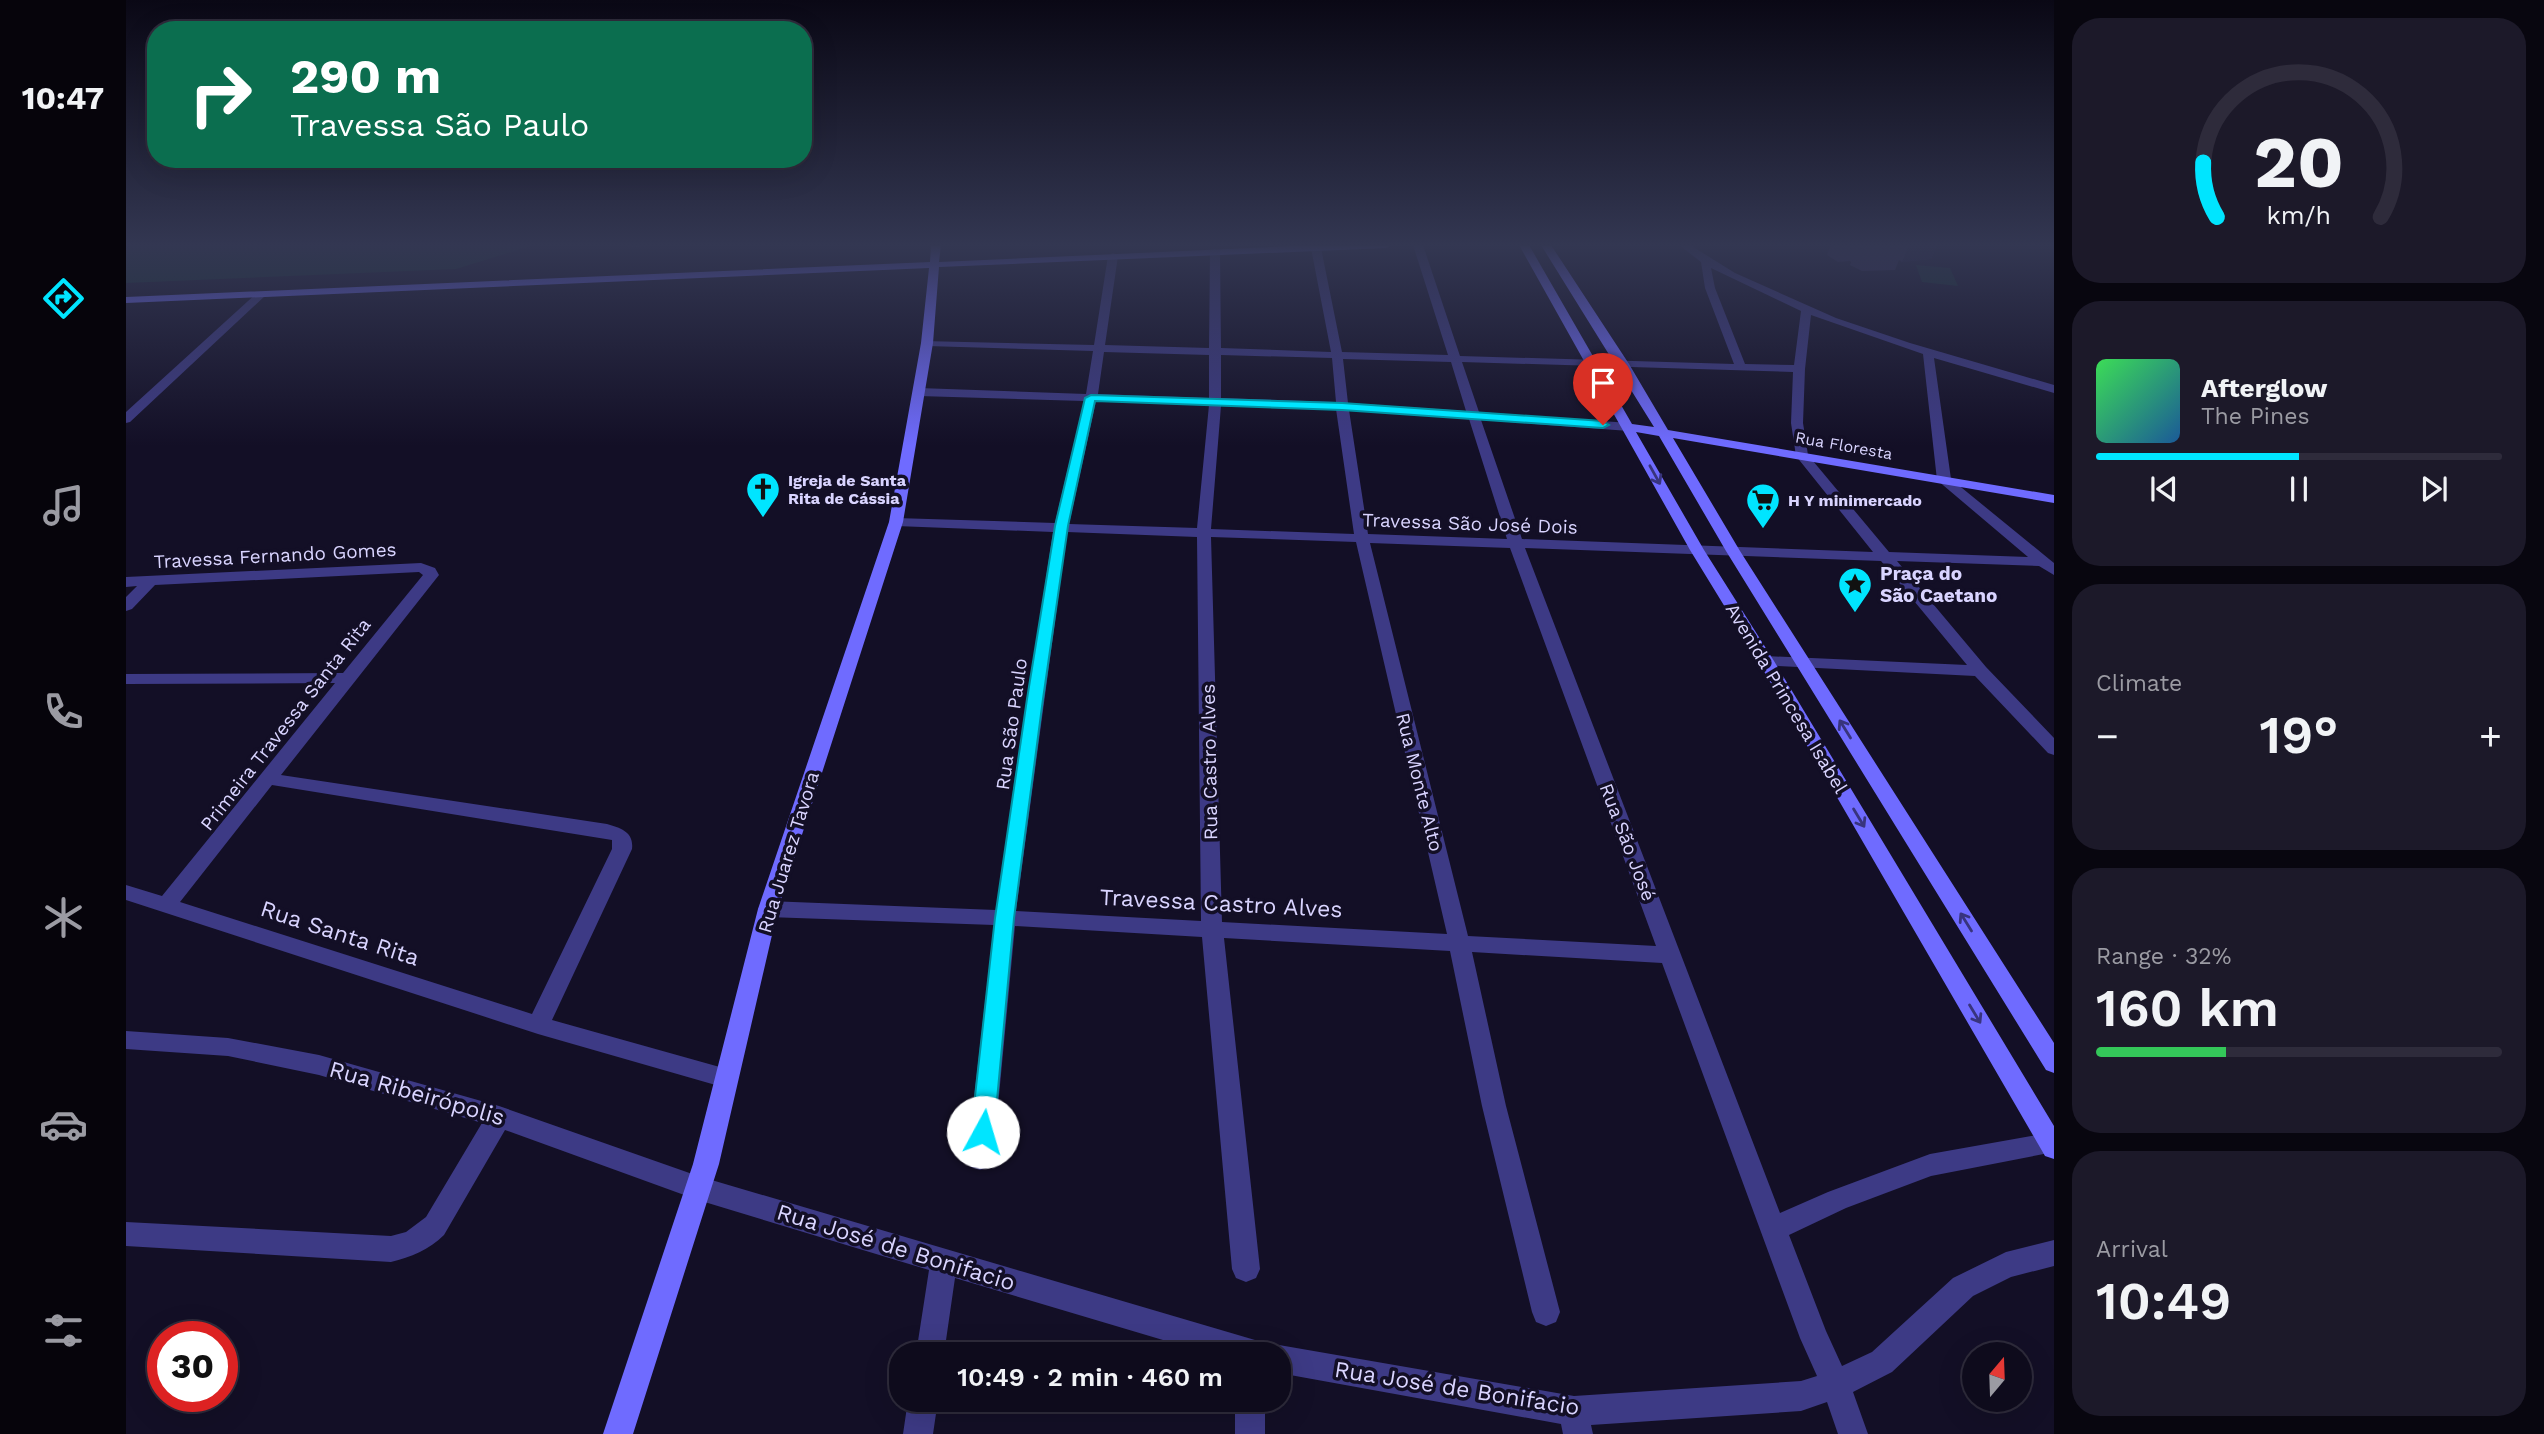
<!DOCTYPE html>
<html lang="en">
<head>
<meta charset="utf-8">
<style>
  body { margin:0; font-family:"Work Sans",sans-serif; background:#1c1929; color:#f1f3f6; height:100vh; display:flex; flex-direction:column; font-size:26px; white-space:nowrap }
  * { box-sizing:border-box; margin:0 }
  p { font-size:23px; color:#9b9ba3 }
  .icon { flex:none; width:38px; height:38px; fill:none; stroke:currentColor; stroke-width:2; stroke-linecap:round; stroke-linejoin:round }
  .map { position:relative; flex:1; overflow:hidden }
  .panel { display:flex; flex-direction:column; gap:18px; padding:18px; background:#08060f; width:490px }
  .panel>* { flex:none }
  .guide { position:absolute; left:21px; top:21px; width:665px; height:147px; border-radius:28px; box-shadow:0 7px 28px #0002,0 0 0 2px #2e2b3b; background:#0b6e4f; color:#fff; overflow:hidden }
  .needle { width:46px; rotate:19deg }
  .controls { position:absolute; left:1836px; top:1342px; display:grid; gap:14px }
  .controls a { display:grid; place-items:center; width:70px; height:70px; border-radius:50%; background:#0e0b1c; box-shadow:0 7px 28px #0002,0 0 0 2px #2e2b3b; font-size:35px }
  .speed { position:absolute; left:21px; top:1321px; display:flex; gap:14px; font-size:35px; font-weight:700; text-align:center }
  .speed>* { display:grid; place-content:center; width:91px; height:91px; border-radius:50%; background:#0e0b1c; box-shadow:0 7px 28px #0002,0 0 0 2px #2e2b3b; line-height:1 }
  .speed .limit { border:10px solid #d22; background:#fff; color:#111 }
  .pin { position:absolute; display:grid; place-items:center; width:60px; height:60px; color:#fff; margin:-72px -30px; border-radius:50% 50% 50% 0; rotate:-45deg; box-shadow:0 0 7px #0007 }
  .pin .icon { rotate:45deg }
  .me { position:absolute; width:77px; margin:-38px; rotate:6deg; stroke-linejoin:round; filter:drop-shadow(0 0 5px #0008) }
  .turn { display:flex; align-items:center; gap:24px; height:147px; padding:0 28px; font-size:32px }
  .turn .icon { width:91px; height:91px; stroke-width:2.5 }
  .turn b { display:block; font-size:49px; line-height:60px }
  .big { font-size:52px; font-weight:600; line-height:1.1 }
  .panel .tile { flex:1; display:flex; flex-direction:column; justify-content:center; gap:10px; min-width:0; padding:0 24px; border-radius:28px; background:#1c1929 }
  .panel .dial { align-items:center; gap:0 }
  .dial svg { height:182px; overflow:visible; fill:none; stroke:#2e2b3b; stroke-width:7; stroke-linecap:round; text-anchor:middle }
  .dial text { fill:#f1f3f6; stroke:none }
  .song { display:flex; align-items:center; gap:21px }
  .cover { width:84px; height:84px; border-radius:10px; background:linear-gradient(135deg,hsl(130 70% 55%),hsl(210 70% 35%)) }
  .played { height:7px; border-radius:4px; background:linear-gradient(90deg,#00e5ff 50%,#2e2b3b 50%) }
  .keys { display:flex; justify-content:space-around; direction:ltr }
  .heat { display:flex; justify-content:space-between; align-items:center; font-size:38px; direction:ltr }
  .charge { height:10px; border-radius:5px; background:linear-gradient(90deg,#34c759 32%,#2e2b3b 0) }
  .trip { position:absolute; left:763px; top:1342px; width:402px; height:70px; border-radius:28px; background:#0e0b1c; box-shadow:0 7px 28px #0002,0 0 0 2px #2e2b3b; font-weight:600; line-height:70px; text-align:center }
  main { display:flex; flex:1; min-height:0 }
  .menu { display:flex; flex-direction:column; width:126px; justify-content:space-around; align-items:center; background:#06040b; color:#9b9ba3 }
  .menu .icon { width:49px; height:49px }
  .menu .current { color:#00e5ff }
  .menu b { font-size:32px; color:#f1f3f6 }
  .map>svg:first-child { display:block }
  .green { fill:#12302f }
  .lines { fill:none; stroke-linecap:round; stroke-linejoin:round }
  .street { fill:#3d3a85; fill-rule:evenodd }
  .secondary { fill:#6f6bff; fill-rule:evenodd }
  .wall { fill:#312854 }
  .shaded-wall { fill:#1d163a }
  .oneway { stroke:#38347d }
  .route { fill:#00e5ff; stroke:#0095a6; stroke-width:2 }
  .labels { text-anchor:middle; stroke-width:7; stroke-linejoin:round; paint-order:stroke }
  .far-street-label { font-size:16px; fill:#d9d4ff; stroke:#130f26 }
  .far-poi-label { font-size:16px; font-weight:bold; fill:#d9d4ff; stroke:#130f26; text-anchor:start }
  .street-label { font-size:19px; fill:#d9d4ff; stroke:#130f26 }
  .poi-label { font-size:19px; font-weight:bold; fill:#d9d4ff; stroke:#130f26; text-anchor:start }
  .near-street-label { font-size:23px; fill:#d9d4ff; stroke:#130f26 }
</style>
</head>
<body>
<main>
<nav class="menu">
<b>10:47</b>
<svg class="icon current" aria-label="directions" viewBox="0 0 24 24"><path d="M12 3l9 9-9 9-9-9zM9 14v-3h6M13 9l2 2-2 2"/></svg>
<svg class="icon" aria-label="music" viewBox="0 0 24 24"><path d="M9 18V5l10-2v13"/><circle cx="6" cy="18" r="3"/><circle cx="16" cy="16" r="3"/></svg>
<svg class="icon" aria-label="phone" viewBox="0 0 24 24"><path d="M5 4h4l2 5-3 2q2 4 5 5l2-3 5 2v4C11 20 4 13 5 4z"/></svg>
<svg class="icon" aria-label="climate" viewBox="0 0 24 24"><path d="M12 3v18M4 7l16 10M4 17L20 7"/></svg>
<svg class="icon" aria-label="car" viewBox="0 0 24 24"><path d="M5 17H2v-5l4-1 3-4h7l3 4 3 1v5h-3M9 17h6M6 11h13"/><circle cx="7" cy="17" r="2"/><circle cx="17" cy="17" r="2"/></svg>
<svg class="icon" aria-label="filters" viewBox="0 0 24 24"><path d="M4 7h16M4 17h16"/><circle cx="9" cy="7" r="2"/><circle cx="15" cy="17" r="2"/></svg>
</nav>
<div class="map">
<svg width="1928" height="1434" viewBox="0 0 1928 1434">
  <rect width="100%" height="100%" fill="#130f26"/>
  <!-- green -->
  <path class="green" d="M6,245H408L330,269L0,283V249Z
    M1790,265L1824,268L1832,286L1796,282Z"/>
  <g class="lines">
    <!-- street -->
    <path class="street" d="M1190,245L1195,248L1216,352L1322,355L1287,245H1297L1334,356L1608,364L1579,288L1575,262L1553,245H1564L1609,273L1710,318L1784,343L1928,385V393L1808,358L1825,479L1923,559L1928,563V575L1913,566L1771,561L1860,667L1928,738V755L1922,753L1849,676L1634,665L1632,661L1634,657L1640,656L1841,665L1755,561L1399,548L1654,1213L1702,1192L1804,1154L1928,1132V1152L1805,1176L1720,1208L1663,1235L1700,1331L1716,1366L1746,1352L1827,1278L1880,1252L1928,1240V1266L1885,1277L1847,1296L1766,1372L1727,1392L1742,1434H1712L1701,1402L1675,1411L1465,1425L1467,1434H1437L1435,1424L1153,1373V1354H1084L829,1278L818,1354H790L803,1270L572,1200L379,1130L318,1235C303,1250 285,1257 265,1262L0,1246V1222L265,1236L280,1232L300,1217L356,1123L193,1075L102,1056L0,1049V1031L102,1038L193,1055L373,1106L572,1176L1129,1340L1139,1344L1142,1351L1153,1345L1448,1396L1675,1381L1691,1376L1674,1338L1536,963L1346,952L1380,1106L1434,1312L1430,1322L1420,1326L1410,1322L1406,1312L1356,1106L1324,951L1098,938L1134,1269L1130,1278L1120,1282L1110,1278L1106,1269L1076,937L889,926L867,1159L863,1167L854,1170L845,1167L841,1159L868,925L642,917L635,914L632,909L635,904L642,901L870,910L927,532L770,526L763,522L770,518L929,523L958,401L793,396L787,392L793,388L960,394L967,351L801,346L795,343L797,341L968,345L982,256L987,253L992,256L979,345L1083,348L1084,252L1089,249L1094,252L1095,348L1205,352L1185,248ZM1585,268L1675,311L1668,365L1619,364L1589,288ZM1685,315L1797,354L1811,480L1902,557L1763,552L1682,455L1677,423L1679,369ZM978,352L1083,355V398L972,394ZM1095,355L1206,358L1210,402L1095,398ZM1217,359L1325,362L1340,411L1222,403ZM1336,362L1667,372L1665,423L1670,456L1747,552L1396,539L1355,420L1503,431L1509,427L1503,423L1353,412ZM970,401L1083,405L1071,528L943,524ZM1095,406L1210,409L1228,534L1085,529ZM1223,410L1343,419L1381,539L1242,534ZM941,532L1071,537L1075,921L890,911ZM1085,537L1230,542L1321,934L1096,922ZM1244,543L1384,548L1530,946L1342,936Z
      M132,292L141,294L4,422L0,423V412Z
      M295,563L309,568L313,575L155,775L481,824C495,828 508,832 506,849L426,1020L608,1071L612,1078L608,1085L600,1088L412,1034L0,900V885L36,896L209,683L0,684V674L217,673L297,575L293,572L29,585L6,609L0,611V597L11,586L0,587V577ZM146,785L486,840V849L406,1014L54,902Z
      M782,1400H812L807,1434H777Z
      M1109,1400H1139V1434H1109Z"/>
    <!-- secondary -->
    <path class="secondary" d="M805,245H815L813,262L1191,245H1265L1260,248L813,267L807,343L777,522L652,909L593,1164L507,1434H477L567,1164L632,909L763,522L795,343L803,268L0,303V297L804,262Z
      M1393,245H1403L1506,424L1528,427L1415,245H1425L1503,364L1542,430L1928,495V503L1547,438L1614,551L1928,1043V1073L1920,1070L1600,551L1533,436L1510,432L1578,550L1648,661L1928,1126V1159L1919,1156L1632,661L1564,550Z"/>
  </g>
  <!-- wall -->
  <path class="wall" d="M473,245H542L513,247Z
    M1705,245H1811L1805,259L1776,262L1773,260L1769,270L1736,271L1724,265L1725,262L1724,261L1712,262L1701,255Z"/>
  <!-- shaded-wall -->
  <path class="shaded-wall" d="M513,245H542L513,247Z
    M1783,245H1811L1805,259L1776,262Z"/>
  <!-- one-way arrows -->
  <defs><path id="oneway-shaft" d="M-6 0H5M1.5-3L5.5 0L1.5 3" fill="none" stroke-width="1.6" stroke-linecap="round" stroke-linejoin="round" transform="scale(1.75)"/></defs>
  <g class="oneway">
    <use href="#oneway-shaft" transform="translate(1529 475) rotate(61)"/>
    <use href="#oneway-shaft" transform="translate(1719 729) rotate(-122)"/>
    <use href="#oneway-shaft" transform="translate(1733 818) rotate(59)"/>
    <use href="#oneway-shaft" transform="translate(1840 922) rotate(-122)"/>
    <use href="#oneway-shaft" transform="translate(1849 1014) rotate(59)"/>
  </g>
  <!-- sky -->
  <linearGradient id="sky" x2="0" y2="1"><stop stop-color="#0a0815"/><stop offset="0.55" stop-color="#333752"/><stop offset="1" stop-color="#333752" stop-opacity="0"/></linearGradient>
  <rect width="1928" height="446" fill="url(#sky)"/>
  <!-- route -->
  <path class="route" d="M965,395L1216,403L1477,421L1483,425L1477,428L1216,410L969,401L942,526L917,699L888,918L868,1132L865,1139L857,1142L849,1139L845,1132L869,918L901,699L929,526L959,398Z"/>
  <!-- icons -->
  <defs>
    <g id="church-pin" transform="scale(1.75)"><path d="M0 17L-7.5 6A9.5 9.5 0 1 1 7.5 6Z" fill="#00e5ff" stroke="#130f26"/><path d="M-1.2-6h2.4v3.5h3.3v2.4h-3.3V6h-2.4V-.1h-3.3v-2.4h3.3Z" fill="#111"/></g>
    <g id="supermarket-pin" transform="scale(1.75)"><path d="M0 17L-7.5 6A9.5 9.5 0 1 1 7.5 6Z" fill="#00e5ff" stroke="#130f26"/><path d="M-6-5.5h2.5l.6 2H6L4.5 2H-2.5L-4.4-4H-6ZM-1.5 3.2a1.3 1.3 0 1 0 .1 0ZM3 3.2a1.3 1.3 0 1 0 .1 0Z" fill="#111"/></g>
    <g id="sight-pin" transform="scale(1.75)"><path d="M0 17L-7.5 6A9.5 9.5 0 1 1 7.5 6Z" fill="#00e5ff" stroke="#130f26"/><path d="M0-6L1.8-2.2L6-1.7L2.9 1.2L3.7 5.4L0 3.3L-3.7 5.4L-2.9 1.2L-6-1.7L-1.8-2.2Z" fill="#111"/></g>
  </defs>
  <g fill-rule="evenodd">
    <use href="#church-pin" x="637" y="489"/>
    <use href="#supermarket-pin" x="1637" y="500"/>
    <use href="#sight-pin" x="1729" y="584"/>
  </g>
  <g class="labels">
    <!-- far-street labels -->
    <g class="far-street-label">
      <text transform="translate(1718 445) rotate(10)" y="6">Rua Floresta</text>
    </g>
    <!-- far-poi labels -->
    <g class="far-poi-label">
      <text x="662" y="486">Igreja de Santa<tspan x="662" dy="18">Rita de Cássia</tspan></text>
      <text x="1662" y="506">H Y minimercado</text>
    </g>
    <!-- street labels -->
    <g class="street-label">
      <text transform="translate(1344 523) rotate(2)" y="7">Travessa São José Dois</text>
      <text transform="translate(149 555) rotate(-3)" y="7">Travessa Fernando Gomes</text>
      <text transform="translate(1661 698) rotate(59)" y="7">Avenida Princesa Isabel</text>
      <text transform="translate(159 724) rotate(-52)" y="7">Primeira Travessa Santa Rita</text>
      <text transform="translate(885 724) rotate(-82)" y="7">Rua São Paulo</text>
      <text transform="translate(1083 762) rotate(-91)" y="7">Rua Castro Alves</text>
      <text transform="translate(1294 782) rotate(76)" y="7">Rua Monte Alto</text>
      <text transform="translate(1502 842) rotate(69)" y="7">Rua São José</text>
      <text transform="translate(662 852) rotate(-73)" y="7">Rua Juarez Tavora</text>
    </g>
    <!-- poi labels -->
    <g class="poi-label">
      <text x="1754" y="580">Praça do<tspan x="1754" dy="22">São Caetano</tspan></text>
    </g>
    <!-- near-street labels -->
    <g class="near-street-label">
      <text transform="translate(1095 903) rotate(3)" y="8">Travessa Castro Alves</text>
      <text transform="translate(214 933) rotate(18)" y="8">Rua Santa Rita</text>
      <text transform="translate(291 1093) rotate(16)" y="8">Rua Ribeirópolis</text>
      <text transform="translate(770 1247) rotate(17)" y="8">Rua José de Bonifacio</text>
      <text transform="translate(1331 1388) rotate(9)" y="8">Rua José de Bonifacio</text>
    </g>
  </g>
</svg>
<div class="controls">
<a><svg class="needle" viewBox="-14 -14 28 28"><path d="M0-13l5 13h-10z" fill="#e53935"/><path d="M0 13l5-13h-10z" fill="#9b9ba3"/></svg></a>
</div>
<div class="speed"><div class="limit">30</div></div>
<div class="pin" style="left:1477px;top:425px;background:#d93025"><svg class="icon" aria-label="arrive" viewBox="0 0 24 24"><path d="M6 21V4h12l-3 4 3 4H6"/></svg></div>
<svg class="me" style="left:857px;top:1132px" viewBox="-20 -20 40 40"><circle r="19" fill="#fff"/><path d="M0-13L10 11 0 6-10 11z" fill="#00e5ff"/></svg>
<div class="trip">10:49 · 2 min · 460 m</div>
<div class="guide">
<div class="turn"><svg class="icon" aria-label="right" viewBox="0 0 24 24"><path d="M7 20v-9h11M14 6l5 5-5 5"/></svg><div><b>290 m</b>Travessa São Paulo</div></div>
</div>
</div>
<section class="panel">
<div class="tile dial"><svg viewBox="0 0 100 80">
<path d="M14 69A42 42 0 1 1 86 69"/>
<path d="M14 69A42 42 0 0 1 8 45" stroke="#00e5ff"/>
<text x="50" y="56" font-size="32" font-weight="700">20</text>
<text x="50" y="72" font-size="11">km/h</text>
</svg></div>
<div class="tile">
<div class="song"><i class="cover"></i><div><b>Afterglow</b><p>The Pines</p></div></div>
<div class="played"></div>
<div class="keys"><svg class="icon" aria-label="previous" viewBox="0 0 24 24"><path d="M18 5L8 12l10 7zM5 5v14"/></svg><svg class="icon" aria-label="pause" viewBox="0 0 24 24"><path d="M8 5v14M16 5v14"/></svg><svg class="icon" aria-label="next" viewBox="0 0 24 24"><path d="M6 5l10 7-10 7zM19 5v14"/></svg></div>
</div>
<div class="tile"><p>Climate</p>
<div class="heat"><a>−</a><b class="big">19°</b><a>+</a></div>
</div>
<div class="tile"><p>Range · 32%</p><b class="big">160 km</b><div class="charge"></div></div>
<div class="tile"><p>Arrival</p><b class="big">10:49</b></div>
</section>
</main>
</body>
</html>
